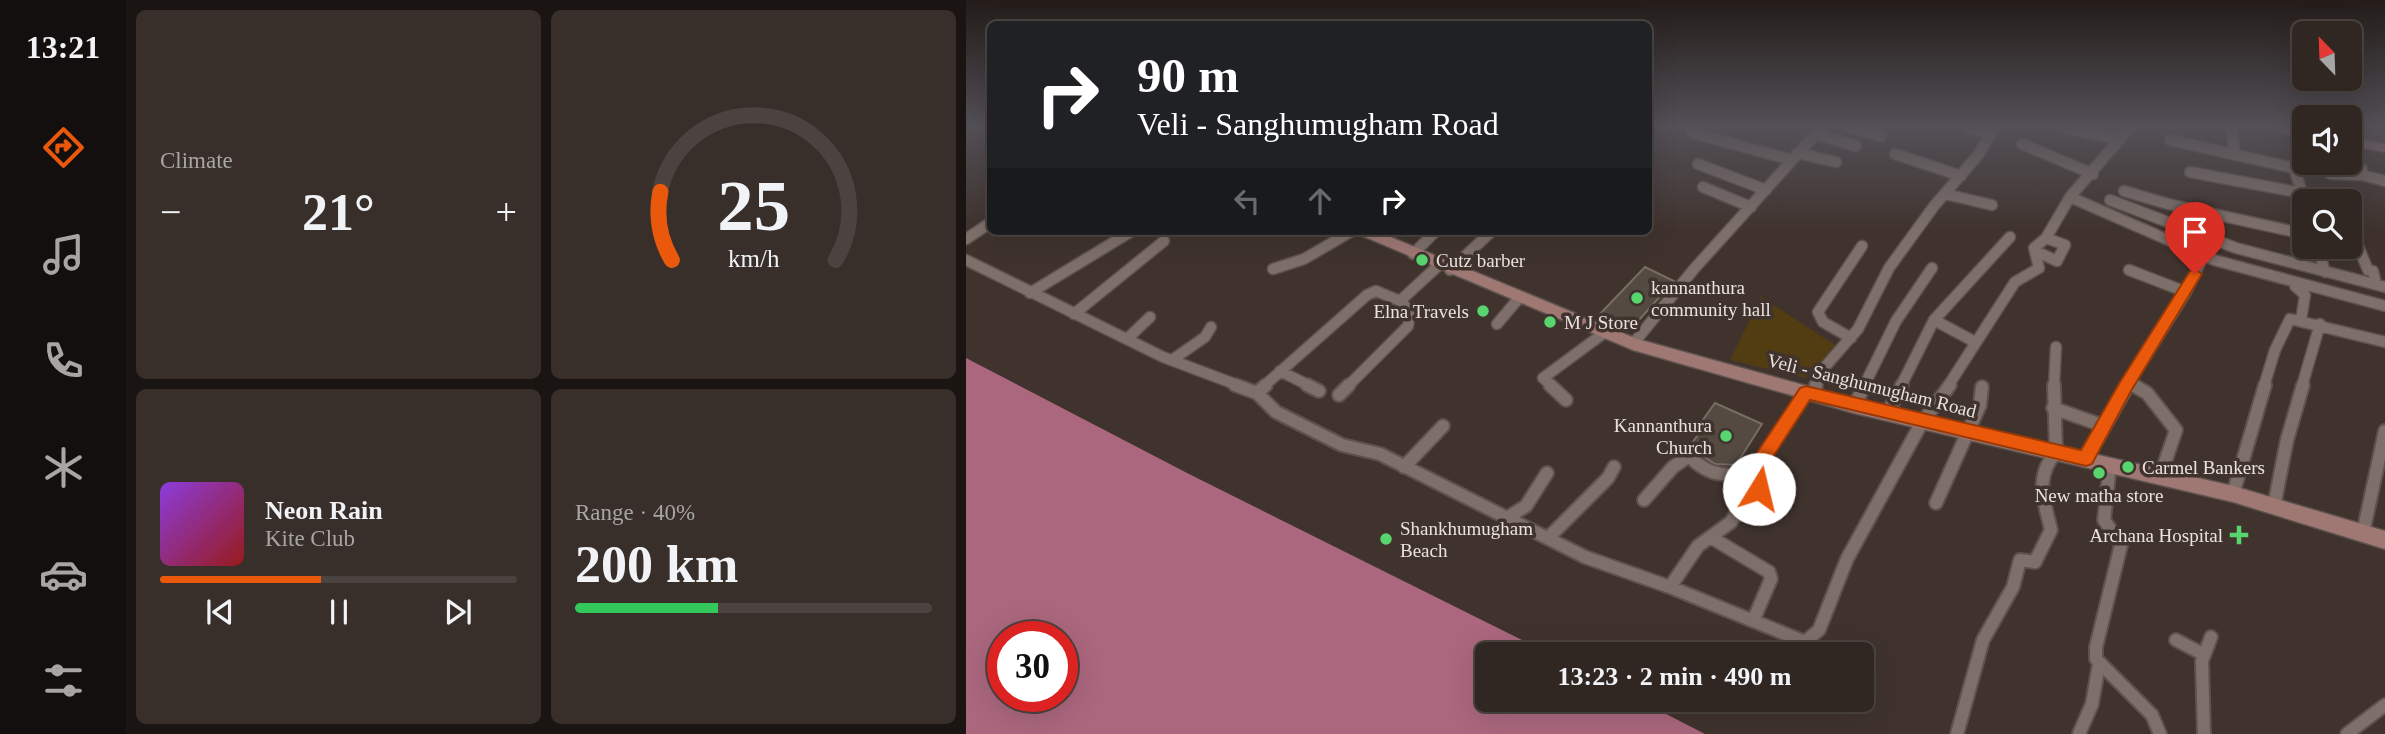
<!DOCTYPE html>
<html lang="en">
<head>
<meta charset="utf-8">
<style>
  body { margin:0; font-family:Georgia,serif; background:#382e2a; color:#f1f3f6; height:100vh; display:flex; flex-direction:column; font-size:26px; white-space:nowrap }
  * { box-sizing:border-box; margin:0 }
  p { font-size:23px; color:#a8a5a5 }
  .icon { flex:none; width:38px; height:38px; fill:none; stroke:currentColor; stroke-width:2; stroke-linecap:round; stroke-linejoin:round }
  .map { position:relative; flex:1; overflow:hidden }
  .drawer { display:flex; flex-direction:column; gap:10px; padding:10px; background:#1a1513; width:840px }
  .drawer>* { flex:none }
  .top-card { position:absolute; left:21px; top:21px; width:665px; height:214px; border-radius:10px; box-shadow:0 7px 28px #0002,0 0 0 2px #4b4340; background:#202124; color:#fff; overflow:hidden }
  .needle { width:46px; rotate:337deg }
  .buttons { position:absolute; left:1326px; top:21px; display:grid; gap:14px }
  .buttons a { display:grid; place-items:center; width:70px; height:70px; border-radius:10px; background:#302622; box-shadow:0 7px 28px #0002,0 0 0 2px #4b4340; font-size:35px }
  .speed { position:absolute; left:21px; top:621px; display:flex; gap:14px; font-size:35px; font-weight:700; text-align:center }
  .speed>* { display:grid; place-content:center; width:91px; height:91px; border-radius:50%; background:#302622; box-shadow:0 7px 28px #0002,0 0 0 2px #4b4340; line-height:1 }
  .speed .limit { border:10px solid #d22; background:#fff; color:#111 }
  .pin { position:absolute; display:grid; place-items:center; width:60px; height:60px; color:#fff; margin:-72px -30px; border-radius:50% 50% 50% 0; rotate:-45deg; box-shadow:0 0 7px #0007 }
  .pin .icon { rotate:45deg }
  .me { position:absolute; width:77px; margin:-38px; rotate:9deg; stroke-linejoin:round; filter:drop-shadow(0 0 5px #0008) }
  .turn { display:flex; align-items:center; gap:24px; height:147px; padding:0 35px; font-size:32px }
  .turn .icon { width:91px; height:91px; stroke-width:2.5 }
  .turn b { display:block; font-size:49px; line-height:60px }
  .lanes { display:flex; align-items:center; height:66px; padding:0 35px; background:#0003; justify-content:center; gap:35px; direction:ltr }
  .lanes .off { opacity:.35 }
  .big { font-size:52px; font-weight:800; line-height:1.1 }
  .drawer .tile { flex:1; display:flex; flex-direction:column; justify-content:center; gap:10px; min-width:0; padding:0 24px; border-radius:10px; background:#382e2a }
  .drawer .dial { align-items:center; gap:0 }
  .dial svg { height:182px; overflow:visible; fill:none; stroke:#4b4340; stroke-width:7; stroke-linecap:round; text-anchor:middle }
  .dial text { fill:#f1f3f6; stroke:none }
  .song { display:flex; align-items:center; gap:21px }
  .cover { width:84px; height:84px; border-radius:10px; background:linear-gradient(135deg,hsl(270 70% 55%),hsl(0 70% 35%)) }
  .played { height:7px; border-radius:4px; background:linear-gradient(90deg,#ea580c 45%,#4b4340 45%) }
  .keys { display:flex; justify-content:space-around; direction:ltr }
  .heat { display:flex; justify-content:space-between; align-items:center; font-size:38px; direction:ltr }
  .charge { height:10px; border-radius:5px; background:linear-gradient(90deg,#34c759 40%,#4b4340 0) }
  .drawer .tiles { flex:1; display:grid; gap:10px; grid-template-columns:repeat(2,1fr) }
  .trip { position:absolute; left:509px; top:642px; width:399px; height:70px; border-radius:10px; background:#302622; box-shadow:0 7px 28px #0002,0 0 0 2px #4b4340; font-weight:800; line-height:70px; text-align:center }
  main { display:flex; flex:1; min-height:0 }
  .dock { display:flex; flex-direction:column; width:126px; justify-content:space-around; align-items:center; background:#130f0e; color:#a8a5a5 }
  .dock .icon { width:49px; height:49px }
  .dock .current { color:#ea580c }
  .dock b { font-size:32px; color:#f1f3f6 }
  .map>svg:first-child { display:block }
  .built { fill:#503e37 }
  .green { fill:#513d11 }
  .water { fill:#aa677e; fill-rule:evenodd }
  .building { fill:#554a41; stroke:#786d63; stroke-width:2 }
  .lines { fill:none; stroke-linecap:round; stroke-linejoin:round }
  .street-far1-casing { stroke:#5d524e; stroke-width:13 }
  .street-casing { stroke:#5d524e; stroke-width:16 }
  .secondary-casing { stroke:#5d524e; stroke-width:3 }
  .street-far1 { stroke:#7e6f6a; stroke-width:10 }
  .street { stroke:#7e6f6a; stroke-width:12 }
  .secondary { fill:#9f7874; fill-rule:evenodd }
  .route { fill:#ea580c; stroke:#983908; stroke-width:2 }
  .poi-dot { fill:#58d56f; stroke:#40332e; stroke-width:2.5 }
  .labels { text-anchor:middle; stroke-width:7; stroke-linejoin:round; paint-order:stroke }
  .poi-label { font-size:19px; fill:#eae2df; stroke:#40332e; text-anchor:start }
  .street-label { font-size:19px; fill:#eae2df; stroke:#40332e }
</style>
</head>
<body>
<main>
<nav class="dock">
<b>13:21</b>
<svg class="icon current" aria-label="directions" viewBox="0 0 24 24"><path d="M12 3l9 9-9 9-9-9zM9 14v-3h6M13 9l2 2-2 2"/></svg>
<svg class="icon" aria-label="music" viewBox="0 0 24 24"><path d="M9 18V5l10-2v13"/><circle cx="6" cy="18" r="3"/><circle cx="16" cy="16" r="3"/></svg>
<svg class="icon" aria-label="phone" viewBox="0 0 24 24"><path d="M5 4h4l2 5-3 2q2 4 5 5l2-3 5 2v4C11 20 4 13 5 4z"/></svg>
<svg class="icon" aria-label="climate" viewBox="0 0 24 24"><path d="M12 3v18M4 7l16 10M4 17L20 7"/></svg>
<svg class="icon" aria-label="car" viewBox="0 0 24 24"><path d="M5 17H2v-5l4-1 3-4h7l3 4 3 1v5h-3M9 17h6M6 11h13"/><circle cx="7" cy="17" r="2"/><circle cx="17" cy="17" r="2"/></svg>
<svg class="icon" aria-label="filters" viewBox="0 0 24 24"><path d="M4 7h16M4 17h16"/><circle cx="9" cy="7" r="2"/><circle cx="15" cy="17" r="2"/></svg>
</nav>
<section class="drawer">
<div class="tiles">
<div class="tile"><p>Climate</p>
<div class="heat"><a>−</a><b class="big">21°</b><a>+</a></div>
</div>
<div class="tile dial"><svg viewBox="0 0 100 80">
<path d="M14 69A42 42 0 1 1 86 69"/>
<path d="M14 69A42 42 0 0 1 9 39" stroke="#ea580c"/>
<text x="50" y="56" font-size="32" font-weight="700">25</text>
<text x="50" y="72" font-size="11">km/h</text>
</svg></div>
<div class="tile">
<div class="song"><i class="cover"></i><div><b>Neon Rain</b><p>Kite Club</p></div></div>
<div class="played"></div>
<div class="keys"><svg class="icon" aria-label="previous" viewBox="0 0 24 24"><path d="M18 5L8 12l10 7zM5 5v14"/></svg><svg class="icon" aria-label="pause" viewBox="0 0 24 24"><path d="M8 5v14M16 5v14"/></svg><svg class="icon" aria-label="next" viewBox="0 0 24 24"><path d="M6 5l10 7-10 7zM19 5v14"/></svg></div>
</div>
<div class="tile"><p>Range · 40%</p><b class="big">200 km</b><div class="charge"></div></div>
</div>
</section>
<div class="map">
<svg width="1419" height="734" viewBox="0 0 1419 734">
  <rect width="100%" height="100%" fill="#40332e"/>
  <!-- built -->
  <path class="built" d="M1384,127H1419V144L1384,137Z"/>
  <!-- green -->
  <path class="green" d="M795,297L869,345L840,378L764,360Z"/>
  <!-- water -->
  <path class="water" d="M0,358L223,474L584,654H522V700H673L739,734H0ZM37,637H96V696H37Z"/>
  <!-- building -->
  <path class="building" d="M679,267L708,281L664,330L633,315Z
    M749,403L796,424L770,465L749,464L723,447L740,424L736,421Z"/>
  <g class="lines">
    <!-- street-far1 casing -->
    <g class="street-far1-casing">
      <path id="street-far1" d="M724,127L727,133L826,160
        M883,127L915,136
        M1002,127L1025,135
        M1164,127L1104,197L1248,260L1419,306
        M1265,127L1269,155
        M1102,129L1154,139
        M849,134L890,146
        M1204,140L1328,168H1352
        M1056,144L1127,174
        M831,153L870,162
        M929,154L995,176
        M732,164L800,190
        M1350,164L1365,174L1396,175V169L1384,161
        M1328,168L1339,202
        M1224,172L1336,193
        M1396,175L1419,181
        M737,187L785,207
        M1158,191L1202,204L1339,234
        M979,194L1026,205
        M1144,200L1270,248L1419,287
        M1384,238L1389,239L1402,270L1407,271L1410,284
        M0,239L24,223
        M1352,247L1359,272
        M1069,251L1091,261L1099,245L1080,238
        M447,254L470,231
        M0,260L197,357L274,386
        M307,269L338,259L386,231
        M484,270L526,231
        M1163,270L1220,292
        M1329,286L1339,295L1335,320
        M64,293L166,231
        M108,314L198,241
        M968,320L1009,342
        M531,324L553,298
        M885,338L857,322L852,312L896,246
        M161,339L184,317
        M667,344L728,269L856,127
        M206,360L239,337L245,327
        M314,371L344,386
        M1162,382L1170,386
        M298,386L401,295L410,291L434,301L473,265
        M382,386L442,326L444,311L434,301
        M586,386L577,378L638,333
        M849,386L857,369L892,329L923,268L968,206L1012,155L1029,127
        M898,386L930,321L966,268
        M935,386L968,320L1044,237
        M982,386L1049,282L1073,268L1068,248L1080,238L1104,197
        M1088,386L1090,347
        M1161,386L1220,292L1237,257
        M1298,386L1309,350L1324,319L1419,342
        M1336,386L1354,324"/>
    </g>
    <!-- street casing -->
    <g class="street-casing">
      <path id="street" d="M269,385L291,393
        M300,385L291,393L310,412L376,445L414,454L619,557L704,587L839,642L853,630L881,559L955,424L984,385
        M341,385L353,391
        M584,385L600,400
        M1167,385L1181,393L1210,430L1194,477
        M848,394L850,385
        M373,395L383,385
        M888,406L899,385
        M1087,408L1138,426
        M922,412L936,385
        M1120,459L1162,385
        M1144,465L1138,520L1155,545L1130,647V659L1186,715L1194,734
        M438,467L477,426
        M1267,494L1299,385
        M787,498L817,505
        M678,500L707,467L723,456C744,478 763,477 791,470
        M970,503L1014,405L1016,387
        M1308,506L1321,440L1337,385
        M541,518L560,506L581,473
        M1397,533L1419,431
        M582,538L642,478L648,467
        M746,538L803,572L805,579L787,621
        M704,587L732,546L765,522L771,512L785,502L793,489L792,465L840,393
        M1210,640L1235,653
        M991,734L1017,640L1047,587L1054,560L1069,562L1085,530C1078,499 1068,478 1090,452L1088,385
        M1113,734L1126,704L1133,664
        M1238,734L1236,661L1245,637
        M1381,734L1419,705"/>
    </g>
    <!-- secondary casing -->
    <g class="secondary-casing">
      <path id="secondary" d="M1297,127H1319L1339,131V139Z
        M1384,137L1419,144V152L1384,145Z
        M390,231H410L671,339L888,399L1267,486L1419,531V549L1267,502L888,413L667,350L392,234Z"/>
    </g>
    <!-- street-far1 -->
    <use href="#street-far1" class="street-far1"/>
    <!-- street -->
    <use href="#street" class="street"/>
    <!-- secondary -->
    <use href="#secondary" class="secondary"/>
  </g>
  <!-- sky -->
  <linearGradient id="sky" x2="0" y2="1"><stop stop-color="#231c19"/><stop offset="0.55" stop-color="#535057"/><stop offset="1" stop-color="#535057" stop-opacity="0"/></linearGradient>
  <rect width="1419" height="230" fill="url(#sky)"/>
  <!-- route -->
  <path class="route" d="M1229,269L1236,274L1165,391L1126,464L1120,466L844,400L801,466L799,495H786L783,465L786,460L834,388L840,386L1115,450L1154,382L1224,271Z"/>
  <!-- markers -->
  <g class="poi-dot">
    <circle cx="456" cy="260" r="7"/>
    <circle cx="671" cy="298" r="7"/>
    <circle cx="517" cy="311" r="7"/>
    <circle cx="584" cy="322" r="7"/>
    <circle cx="760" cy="436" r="7"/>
    <circle cx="1162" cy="467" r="7"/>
    <circle cx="1133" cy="473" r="7"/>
    <path d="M1269.5 524.5h7v7h7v7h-7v7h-7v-7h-7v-7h7z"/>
    <circle cx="420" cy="539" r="7"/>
  </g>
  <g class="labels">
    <!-- poi labels -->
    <g class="poi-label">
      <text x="470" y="267">Cutz barber</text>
      <text x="685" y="294">kannanthura<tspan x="685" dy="22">community hall</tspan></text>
      <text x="503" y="318" text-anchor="end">Elna Travels</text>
      <text x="598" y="329">M J Store</text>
      <text x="746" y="432" text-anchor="end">Kannanthura<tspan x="746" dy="22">Church</tspan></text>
      <text x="1176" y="474">Carmel Bankers</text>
      <text x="1133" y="502" text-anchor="middle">New matha store</text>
      <text x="434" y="535">Shankhumugham<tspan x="434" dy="22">Beach</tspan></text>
      <text x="1257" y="542" text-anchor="end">Archana Hospital</text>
    </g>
    <!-- street labels -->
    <g class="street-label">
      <text transform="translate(906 385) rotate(14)" y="7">Veli - Sanghumugham Road</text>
    </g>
  </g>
</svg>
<div class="buttons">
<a><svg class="needle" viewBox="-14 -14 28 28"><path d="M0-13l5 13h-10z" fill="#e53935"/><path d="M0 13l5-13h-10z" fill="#a8a5a5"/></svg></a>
<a><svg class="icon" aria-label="sound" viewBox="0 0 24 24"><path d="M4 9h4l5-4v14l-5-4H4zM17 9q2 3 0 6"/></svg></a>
<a><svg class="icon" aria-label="search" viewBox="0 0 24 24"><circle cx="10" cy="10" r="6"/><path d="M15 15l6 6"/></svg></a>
</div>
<div class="speed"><div class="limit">30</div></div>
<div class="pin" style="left:1229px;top:274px;background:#d93025"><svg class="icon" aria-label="arrive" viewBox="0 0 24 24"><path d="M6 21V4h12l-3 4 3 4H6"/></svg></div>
<svg class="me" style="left:793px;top:489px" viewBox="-20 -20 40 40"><circle r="19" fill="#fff"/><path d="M0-13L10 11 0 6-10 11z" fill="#ea580c"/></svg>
<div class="trip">13:23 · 2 min · 490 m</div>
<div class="top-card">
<div class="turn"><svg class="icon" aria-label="right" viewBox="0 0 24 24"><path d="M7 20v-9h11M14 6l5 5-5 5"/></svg><div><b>90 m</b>Veli - Sanghumugham Road</div></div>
<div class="lanes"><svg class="icon off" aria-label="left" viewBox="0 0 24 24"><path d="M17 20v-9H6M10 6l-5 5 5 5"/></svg><svg class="icon off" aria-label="ahead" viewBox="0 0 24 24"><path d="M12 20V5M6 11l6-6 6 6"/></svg><svg class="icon" aria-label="right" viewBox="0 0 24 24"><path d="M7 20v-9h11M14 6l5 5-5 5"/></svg></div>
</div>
</div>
</main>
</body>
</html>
